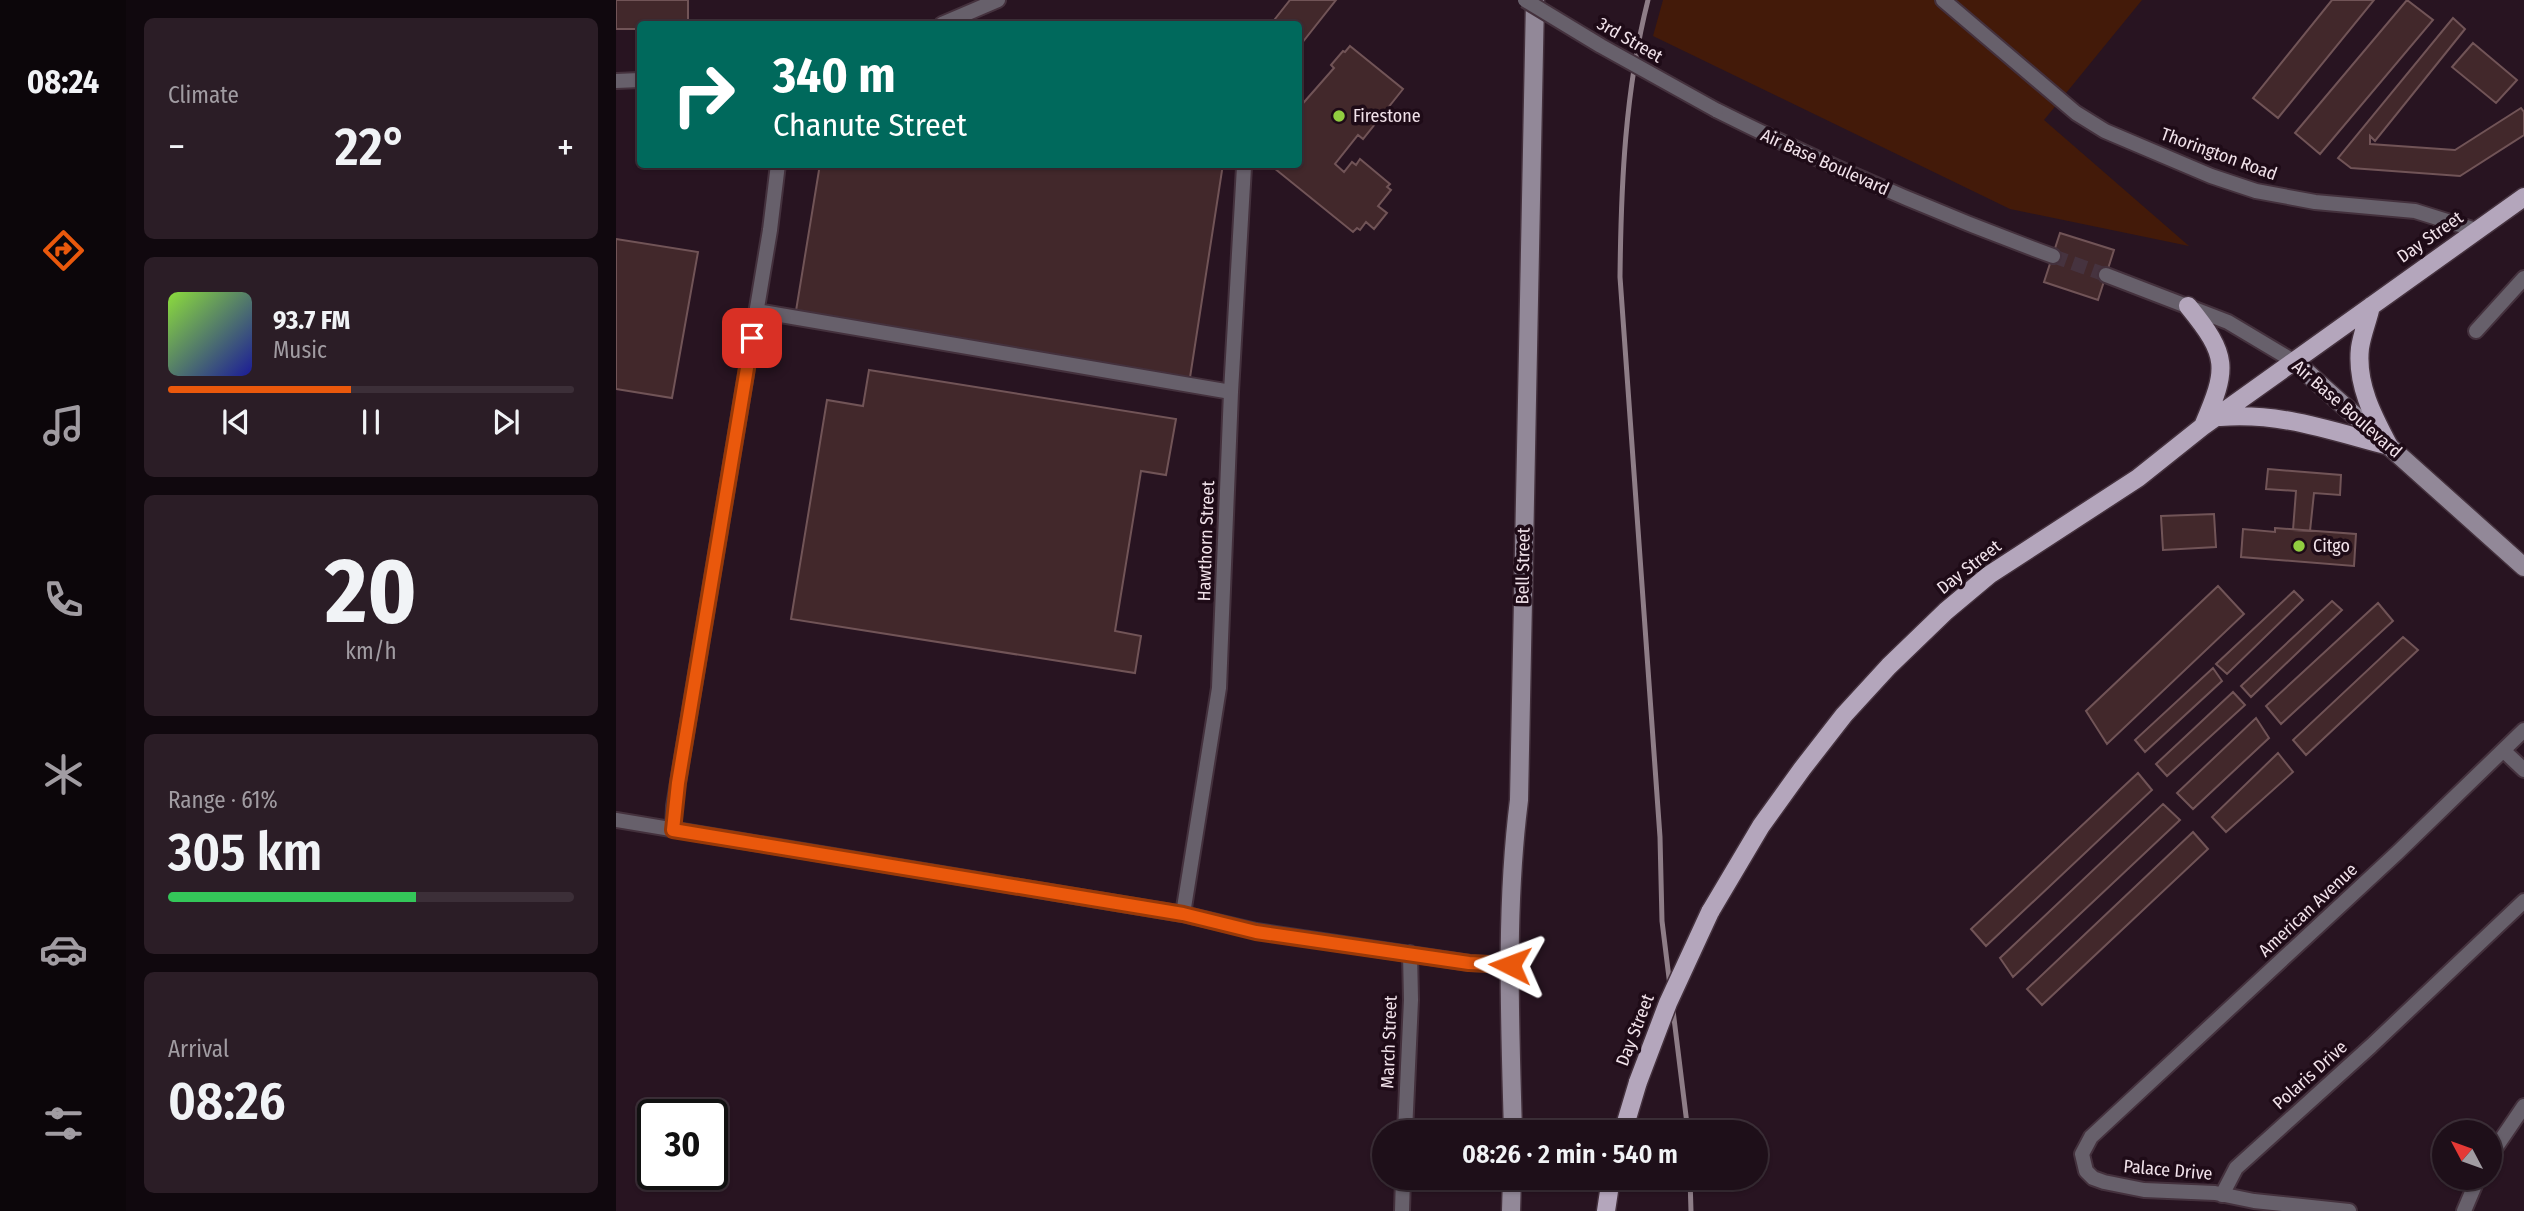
<!DOCTYPE html>
<html lang="en">
<head>
<meta charset="utf-8">
<style>
  body { margin:0; font-family:"Fira Sans Condensed",sans-serif; background:#2b1d26; color:#f1f3f6; height:100vh; display:flex; flex-direction:column; font-size:26px; white-space:nowrap }
  * { box-sizing:border-box; margin:0 }
  p { font-size:23px; color:#a19ca2 }
  .icon { flex:none; width:38px; height:38px; fill:none; stroke:currentColor; stroke-width:2; stroke-linecap:round; stroke-linejoin:round }
  .map { position:relative; flex:1; overflow:hidden }
  .sheet { display:flex; flex-direction:column; gap:18px; padding:18px; background:#10080e; width:490px }
  .sheet>* { flex:none }
  .banner { position:absolute; left:21px; top:21px; width:665px; height:147px; border-radius:7px; box-shadow:0 2px 5px #0004,0 0 0 2px #3c2f38; background:#00695c; color:#fff; overflow:hidden }
  .needle { width:46px; rotate:311deg }
  .controls { position:absolute; left:1816px; top:1120px; display:grid; gap:14px }
  .controls a { display:grid; place-items:center; width:70px; height:70px; border-radius:50%; background:#1e0f19; box-shadow:0 2px 5px #0004,0 0 0 2px #3c2f38; font-size:35px }
  .speed { position:absolute; left:21px; top:1099px; display:flex; gap:14px; font-size:35px; font-weight:700; text-align:center }
  .speed>* { display:grid; place-content:center; width:91px; height:91px; border-radius:50%; background:#1e0f19; box-shadow:0 2px 5px #0004,0 0 0 2px #3c2f38; line-height:1 }
  .speed .limit { border:4px solid #111; border-radius:10px; background:#fff; color:#111 }
  .pin { position:absolute; display:grid; place-items:center; width:60px; height:60px; color:#fff; margin:-30px; border-radius:14px; box-shadow:0 4px 10px #0006 }
  .me { position:absolute; width:77px; margin:-38px; rotate:273deg; stroke-linejoin:round; filter:drop-shadow(0 0 5px #0008) }
  .turn { display:flex; align-items:center; gap:24px; height:147px; padding:0 21px; font-size:32px }
  .turn .icon { width:91px; height:91px; stroke-width:2.5 }
  .turn b { display:block; font-size:49px; line-height:60px }
  .big { font-size:52px; font-weight:600; line-height:1.1 }
  .sheet .card { flex:1; display:flex; flex-direction:column; justify-content:center; gap:10px; min-width:0; padding:0 24px; border-radius:10px; background:#2b1d26 }
  .sheet .dial { align-items:center; gap:0 }
  .dial b { font-size:91px; line-height:1 }
  .song { display:flex; align-items:center; gap:21px }
  .cover { width:84px; height:84px; border-radius:10px; background:linear-gradient(135deg,hsl(90 70% 55%),hsl(240 70% 35%)) }
  .played { height:7px; border-radius:4px; background:linear-gradient(90deg,#ea580c 45%,#3c2f38 45%) }
  .keys { display:flex; justify-content:space-around; direction:ltr }
  .heat { display:flex; justify-content:space-between; align-items:center; font-size:38px; direction:ltr }
  .charge { height:10px; border-radius:5px; background:linear-gradient(90deg,#34c759 61%,#3c2f38 0) }
  .trip { position:absolute; left:756px; top:1120px; width:396px; height:70px; border-radius:35px; background:#1e0f19; box-shadow:0 2px 5px #0004,0 0 0 2px #3c2f38; font-weight:600; line-height:70px; text-align:center }
  main { display:flex; flex:1; min-height:0 }
  .dock { display:flex; flex-direction:column; width:126px; justify-content:space-around; align-items:center; background:#0c060a; color:#a19ca2 }
  .dock .icon { width:49px; height:49px }
  .dock .current { color:#ea580c }
  .dock b { font-size:32px; color:#f1f3f6 }
  .map>svg:first-child { display:block }
  .green { fill:#431a09 }
  .building { fill:#42282b; stroke:#715457; stroke-width:2 }
  .lines { fill:none; stroke-linecap:round; stroke-linejoin:round }
  .street-tunnel { stroke:#46333f; stroke-width:14; stroke-dasharray:14 7; stroke-linecap:butt }
  .street-casing { stroke:#44313d; stroke-width:18 }
  .secondary-casing { stroke:#44313d; stroke-width:21 }
  .primary-casing { stroke:#44313d; stroke-width:21 }
  .street { stroke:#67606b; stroke-width:14 }
  .secondary { stroke:#928898; stroke-width:18 }
  .primary { stroke:#b4a6bc; stroke-width:18 }
  .rail { stroke:#8e7d87; stroke-width:5 }
  .street-bridge-casing { stroke:#44313d; stroke-width:18; stroke-linecap:butt }
  .primary-bridge-casing { stroke:#44313d; stroke-width:21; stroke-linecap:butt }
  .street-bridge { stroke:#67606b; stroke-width:14 }
  .primary-bridge { stroke:#b4a6bc; stroke-width:18 }
  .route-casing { stroke:#983908; stroke-width:18 }
  .route { stroke:#ea580c; stroke-width:12 }
  .poi-dot { fill:#91cd40; stroke:#1e0b17; stroke-width:2.5 }
  .labels { text-anchor:middle; stroke-width:7; stroke-linejoin:round; paint-order:stroke }
  .street-label { font-size:18px; fill:#f1e2ea; stroke:#1e0b17 }
  .poi-label { font-size:18px; fill:#f1e2ea; stroke:#1e0b17; text-anchor:start }
</style>
</head>
<body>
<main>
<nav class="dock">
<b>08:24</b>
<svg class="icon current" aria-label="directions" viewBox="0 0 24 24"><path d="M12 3l9 9-9 9-9-9zM9 14v-3h6M13 9l2 2-2 2"/></svg>
<svg class="icon" aria-label="music" viewBox="0 0 24 24"><path d="M9 18V5l10-2v13"/><circle cx="6" cy="18" r="3"/><circle cx="16" cy="16" r="3"/></svg>
<svg class="icon" aria-label="phone" viewBox="0 0 24 24"><path d="M5 4h4l2 5-3 2q2 4 5 5l2-3 5 2v4C11 20 4 13 5 4z"/></svg>
<svg class="icon" aria-label="climate" viewBox="0 0 24 24"><path d="M12 3v18M4 7l16 10M4 17L20 7"/></svg>
<svg class="icon" aria-label="car" viewBox="0 0 24 24"><path d="M5 17H2v-5l4-1 3-4h7l3 4 3 1v5h-3M9 17h6M6 11h13"/><circle cx="7" cy="17" r="2"/><circle cx="17" cy="17" r="2"/></svg>
<svg class="icon" aria-label="filters" viewBox="0 0 24 24"><path d="M4 7h16M4 17h16"/><circle cx="9" cy="7" r="2"/><circle cx="15" cy="17" r="2"/></svg>
</nav>
<section class="sheet">
<div class="card"><p>Climate</p>
<div class="heat"><a>−</a><b class="big">22°</b><a>+</a></div>
</div>
<div class="card">
<div class="song"><i class="cover"></i><div><b>93.7 FM</b><p>Music</p></div></div>
<div class="played"></div>
<div class="keys"><svg class="icon" aria-label="previous" viewBox="0 0 24 24"><path d="M18 5L8 12l10 7zM5 5v14"/></svg><svg class="icon" aria-label="pause" viewBox="0 0 24 24"><path d="M8 5v14M16 5v14"/></svg><svg class="icon" aria-label="next" viewBox="0 0 24 24"><path d="M6 5l10 7-10 7zM19 5v14"/></svg></div>
</div>
<div class="card dial"><b>20</b><p>km/h</p></div>
<div class="card"><p>Range · 61%</p><b class="big">305 km</b><div class="charge"></div></div>
<div class="card"><p>Arrival</p><b class="big">08:26</b></div>
</section>
<div class="map">
<svg width="1908" height="1211" viewBox="0 0 1908 1211">
  <rect width="100%" height="100%" fill="#281421"/>
  <!-- green -->
  <path class="green" d="M1047,0H1526L1428,120L1573,246L1394,209L1037,36Z"/>
  <!-- building -->
  <path class="building" d="M0,0H72V24H24V29H0Z
    M674,0H720L682,48V24H655Z
    M1716,0H1758L1662,118L1637,98Z
    M1791,0L1817,20L1704,154L1679,133Z
    M1837,18L1849,29L1759,141L1754,136V144L1839,150L1905,108L1908,112V135L1844,176L1735,168L1722,158Z
    M1857,43L1901,80L1880,103L1836,67Z
    M734,46L787,89L747,139L742,135L719,164L728,172L736,162L740,165L744,159L774,184L771,187L775,190L762,206L771,213L758,229L750,222L744,230L741,228L737,232L653,164H682V109L718,68L715,65L727,51L729,52Z
    M204,164H607L573,384L179,317Z
    M1444,233L1498,250L1482,300L1428,282Z
    M0,239L82,252L56,398L0,389Z
    M253,370L560,419L550,475L525,471L499,631L525,636L519,673L175,619L211,400L247,406Z
    M1652,469L1725,475L1724,495L1698,493L1694,531L1677,530L1680,491L1650,489Z
    M1598,514L1600,547L1547,550L1545,516Z
    M1659,528L1740,534L1738,566L1625,557L1627,529L1659,532Z
    M1602,586L1628,614L1491,744L1470,711Z
    M1678,591L1687,600L1611,674L1600,664Z
    M1716,601L1726,610L1635,697L1625,686Z
    M1762,603L1777,621L1665,724L1650,706Z
    M1787,637L1802,650L1690,755L1677,740Z
    M1597,668L1606,681L1529,752L1519,740Z
    M1617,692L1629,705L1551,776L1540,764Z
    M1640,718L1653,738L1577,809L1561,793Z
    M1662,753L1677,772L1610,832L1596,817Z
    M1522,773L1536,790L1370,946L1355,929Z
    M1547,804L1564,820L1397,977L1384,958Z
    M1577,832L1592,849L1426,1005L1411,989Z"/>
  <g class="lines">
    <!-- street-tunnel -->
    <path class="street-tunnel" d="M1437,256L1490,275"/>
    <!-- street casing -->
    <g class="street-casing">
      <path id="street" d="M1327,0L1460,113L1489,131L1595,176L1640,191L1699,202L1799,211L1860,230
        M326,24L382,0
        M0,81L24,80
        M1100,110C1210,165 1322,214 1437,256
        M1490,275L1612,322L1679,362
        M141,311L615,392
        M1860,331L1908,278
        M1888,751L1908,770
        M0,820L567,914L640,931L854,963L894,965
        M57,829L58,806L154,230L162,164
        M567,914L603,688L615,392L628,167
        M789,1132L795,1000L794,953
        M1874,1156L1908,1106
        M1606,1195L1620,1168L1755,1046L1908,901
        M786,1211L787,1178
        M1733,1211L1638,1201L1599,1193L1528,1190L1488,1182L1477,1178L1470,1171L1466,1154L1475,1137L1781,853L1908,730
        M1848,1211L1862,1178"/>
    </g>
    <!-- secondary casing -->
    <g class="secondary-casing">
      <path id="secondary" d="M1679,362L1908,567
        M897,1132C894,1022 889,910 903,800L919,0
        M895,1211L896,1178"/>
    </g>
    <!-- primary casing -->
    <g class="primary-casing">
      <path id="primary" d="M1572,306C1613,356 1612,368 1587,426
        M1755,306C1752,320 1746,334 1744,348C1740,384 1757,416 1773,446
        M1604,417C1665,412 1715,431 1773,446
        M1094,912L1145,826L1186,769L1228,715L1273,666L1330,611L1373,575L1522,478L1586,427L1908,197
        M1007,1132L1022,1082
        M990,1211L995,1178"/>
    </g>
    <!-- street -->
    <use href="#street" class="street"/>
    <!-- secondary -->
    <use href="#secondary" class="secondary"/>
    <!-- primary -->
    <use href="#primary" class="primary"/>
    <!-- rail -->
    <path class="rail" d="M1032,0C1009,91 1005,184 1004,277L1044,837L1046,921L1072,1132
      M1074,1178L1075,1211"/>
    <!-- street-bridge casing -->
    <g class="street-bridge-casing">
      <path id="street-bridge" d="M909,0L985,46L1100,110"/>
    </g>
    <!-- primary-bridge casing -->
    <g class="primary-bridge-casing">
      <path id="primary-bridge" d="M1022,1082L1052,1003L1094,912"/>
    </g>
    <!-- street-bridge -->
    <use href="#street-bridge" class="street-bridge"/>
    <!-- primary-bridge -->
    <use href="#primary-bridge" class="primary-bridge"/>
  </g>
  <g class="lines">
    <!-- route casing -->
    <g class="route-casing">
      <path id="route" d="M136,338L62,783L57,830L567,914L640,932L853,963L894,965"/>
    </g>
    <!-- route -->
    <use href="#route" class="route"/>
  </g>
  <!-- markers -->
  <g class="poi-dot">
    <circle cx="723" cy="116" r="7"/>
    <circle cx="1683" cy="546" r="7"/>
  </g>
  <g class="labels">
    <!-- street labels -->
    <g class="street-label">
      <text transform="translate(1014 40) rotate(30)" y="6">3rd Street</text>
      <text transform="translate(1603 154) rotate(20)" y="6">Thorington Road</text>
      <text transform="translate(1209 162) rotate(24)" y="6">Air Base Boulevard</text>
      <text transform="translate(1814 237) rotate(-35)" y="6">Day Street</text>
      <text transform="translate(1731 409) rotate(41)" y="6">Air Base Boulevard</text>
      <text transform="translate(590 541) rotate(-88)" y="6">Hawthorn Street</text>
      <text transform="translate(907 566) rotate(-89)" y="6">Bell Street</text>
      <text transform="translate(1353 567) rotate(-38)" y="6">Day Street</text>
      <text transform="translate(1692 910) rotate(-43)" y="6">American Avenue</text>
      <text transform="translate(1019 1030) rotate(-69)" y="6">Day Street</text>
      <text transform="translate(773 1042) rotate(-88)" y="6">March Street</text>
      <text transform="translate(1694 1075) rotate(-42)" y="6">Polaris Drive</text>
      <text transform="translate(1552 1170) rotate(5)" y="6">Palace Drive</text>
    </g>
    <!-- poi labels -->
    <g class="poi-label">
      <text x="737" y="122">Firestone</text>
      <text x="1697" y="552">Citgo</text>
    </g>
  </g>
</svg>
<div class="controls">
<a><svg class="needle" viewBox="-14 -14 28 28"><path d="M0-13l5 13h-10z" fill="#e53935"/><path d="M0 13l5-13h-10z" fill="#a19ca2"/></svg></a>
</div>
<div class="speed"><div class="limit">30</div></div>
<div class="pin" style="left:136px;top:338px;background:#d93025"><svg class="icon" aria-label="arrive" viewBox="0 0 24 24"><path d="M6 21V4h12l-3 4 3 4H6"/></svg></div>
<svg class="me" style="left:894px;top:965px" viewBox="-20 -20 40 40"><path d="M0-17L14 15 0 8-14 15z" fill="#ea580c" stroke="#fff" stroke-width="4"/></svg>
<div class="trip">08:26 · 2 min · 540 m</div>
<div class="banner">
<div class="turn"><svg class="icon" aria-label="right" viewBox="0 0 24 24"><path d="M7 20v-9h11M14 6l5 5-5 5"/></svg><div><b>340 m</b>Chanute Street</div></div>
</div>
</div>
</main>
</body>
</html>
